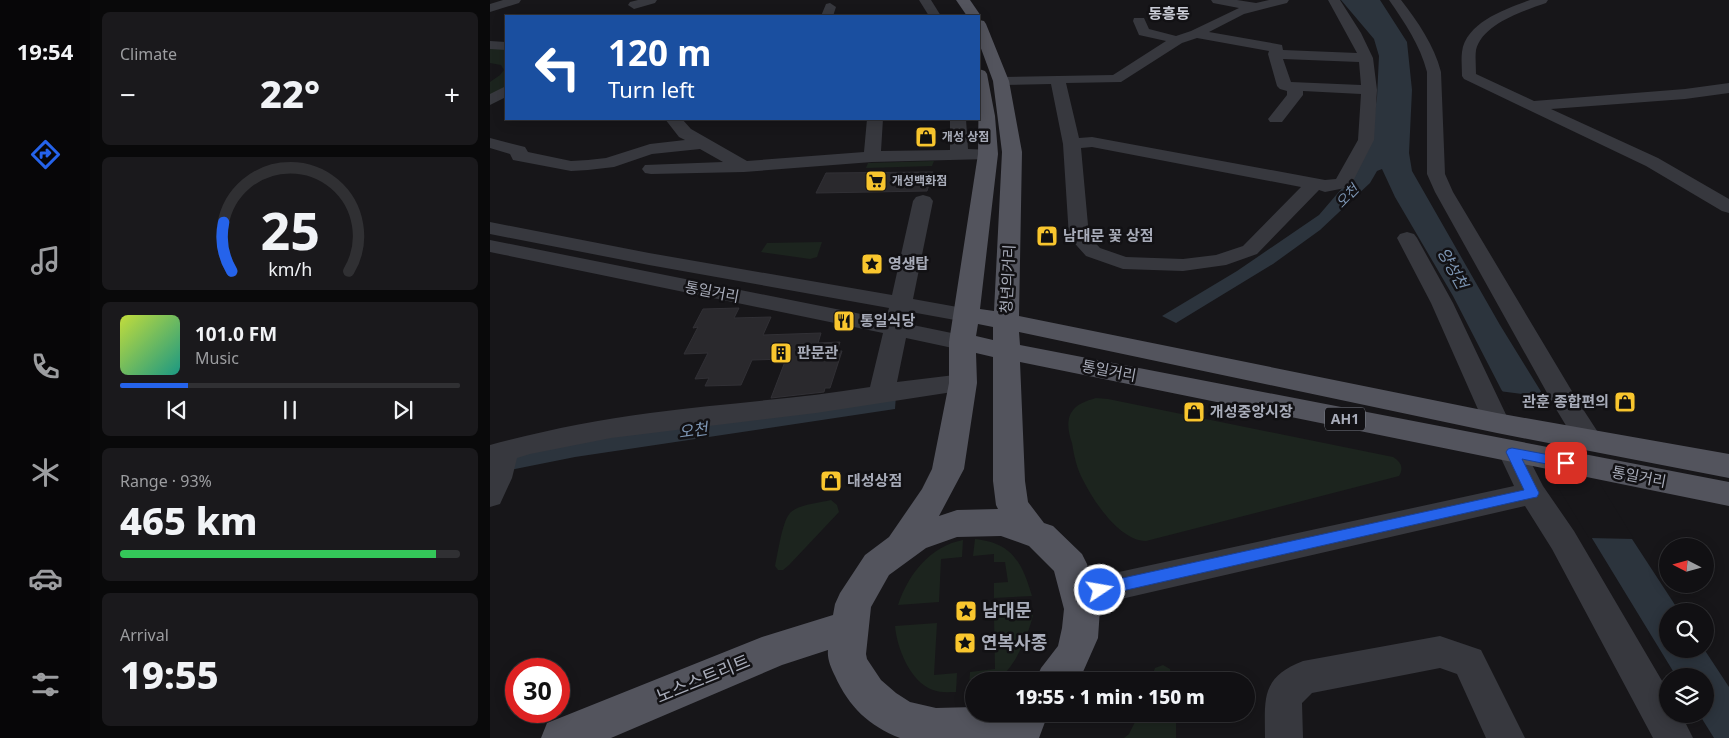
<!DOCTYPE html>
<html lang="en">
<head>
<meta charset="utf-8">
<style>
  body { margin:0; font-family:"Noto Sans","Noto Sans KR",sans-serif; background:#1a191c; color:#f1f3f6; height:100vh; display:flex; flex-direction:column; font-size:19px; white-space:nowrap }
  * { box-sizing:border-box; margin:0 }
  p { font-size:16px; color:#9c9da0 }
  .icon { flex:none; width:28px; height:28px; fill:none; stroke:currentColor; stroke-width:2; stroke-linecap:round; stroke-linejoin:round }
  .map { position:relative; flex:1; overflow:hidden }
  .side { display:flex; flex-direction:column; gap:12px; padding:12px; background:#09090a; width:400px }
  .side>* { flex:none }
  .hud { position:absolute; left:15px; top:15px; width:475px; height:105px; border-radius:0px; box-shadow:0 2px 12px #0003,0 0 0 1px #303033; background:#1a4fa0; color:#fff; overflow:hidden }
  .needle { width:32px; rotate:276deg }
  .controls { position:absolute; left:1169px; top:538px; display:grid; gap:10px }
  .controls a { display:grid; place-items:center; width:55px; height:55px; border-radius:50%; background:#111013; box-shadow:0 2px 12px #0003,0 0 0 1px #303033; font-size:25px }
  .speed { position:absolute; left:15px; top:658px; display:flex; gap:10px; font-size:25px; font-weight:700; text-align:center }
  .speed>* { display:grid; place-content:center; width:65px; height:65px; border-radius:50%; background:#111013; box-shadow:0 2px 12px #0003,0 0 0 1px #303033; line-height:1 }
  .speed .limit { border:8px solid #d22; background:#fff; color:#111 }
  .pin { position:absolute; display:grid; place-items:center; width:42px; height:42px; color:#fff; margin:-21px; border-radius:10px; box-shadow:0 2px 8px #0006 }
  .me { position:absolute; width:55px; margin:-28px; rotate:78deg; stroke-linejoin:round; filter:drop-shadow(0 0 4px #0008) }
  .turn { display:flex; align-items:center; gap:18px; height:105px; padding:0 20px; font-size:22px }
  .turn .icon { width:65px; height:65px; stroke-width:2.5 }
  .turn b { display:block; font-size:35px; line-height:42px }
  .big { font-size:38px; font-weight:800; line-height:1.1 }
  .side .widget { flex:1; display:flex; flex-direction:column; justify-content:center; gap:8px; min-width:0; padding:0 18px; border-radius:8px; background:#1a191c }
  .side .dial { align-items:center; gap:0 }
  .dial svg { height:130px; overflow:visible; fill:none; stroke:#303033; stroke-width:7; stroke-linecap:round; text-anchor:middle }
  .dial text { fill:#f1f3f6; stroke:none }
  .song { display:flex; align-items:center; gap:15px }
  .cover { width:60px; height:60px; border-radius:8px; background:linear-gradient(135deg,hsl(70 70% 55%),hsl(170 70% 35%)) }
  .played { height:5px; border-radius:2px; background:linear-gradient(90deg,#2563eb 20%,#303033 20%) }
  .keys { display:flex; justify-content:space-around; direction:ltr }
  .heat { display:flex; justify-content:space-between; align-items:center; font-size:28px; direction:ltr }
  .charge { height:8px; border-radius:4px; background:linear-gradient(90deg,#34c759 93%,#303033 0) }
  .trip { position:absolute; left:475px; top:672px; width:290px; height:50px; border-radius:25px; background:#111013; box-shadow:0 2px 12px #0003,0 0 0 1px #303033; font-weight:800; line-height:50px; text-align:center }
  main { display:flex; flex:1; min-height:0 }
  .dock { display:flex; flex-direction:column; width:90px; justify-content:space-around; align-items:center; background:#070608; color:#9c9da0 }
  .dock .icon { width:35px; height:35px }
  .dock .on { color:#2563eb }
  .dock b { font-size:22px; color:#f1f3f6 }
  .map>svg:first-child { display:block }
  .green { fill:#1c241e }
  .water { fill:#2c343d }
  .pier { fill:#171619 }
  .building { fill:#2a292d; stroke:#313035 }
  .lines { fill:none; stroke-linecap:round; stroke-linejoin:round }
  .minor { fill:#37383e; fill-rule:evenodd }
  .major { fill:#53545d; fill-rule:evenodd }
  .route { fill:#2563eb; stroke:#184099 }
  .labels { text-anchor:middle; stroke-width:5; stroke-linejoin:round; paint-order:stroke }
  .far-poi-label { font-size:12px; font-weight:bold; fill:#a8acb9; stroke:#121114; text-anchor:start }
  .far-water-label { font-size:14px; font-style:italic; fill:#7e97b5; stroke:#121114 }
  .shield { fill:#121114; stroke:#7b7e88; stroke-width:1 }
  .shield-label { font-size:14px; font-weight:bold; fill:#a8acb9 }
  .far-quarter-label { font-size:15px; font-weight:bold; fill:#c9cbd5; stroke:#121114 }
  .poi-label { font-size:15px; font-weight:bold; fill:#a8acb9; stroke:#121114; text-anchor:start }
  .street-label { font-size:15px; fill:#a8acb9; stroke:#121114 }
  .water-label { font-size:16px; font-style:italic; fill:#7e97b5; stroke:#121114 }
  .near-poi-label { font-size:18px; font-weight:bold; fill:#a8acb9; stroke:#121114; text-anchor:start }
  .near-street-label { font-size:18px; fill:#a8acb9; stroke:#121114 }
</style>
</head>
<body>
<main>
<nav class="dock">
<b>19:54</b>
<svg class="icon on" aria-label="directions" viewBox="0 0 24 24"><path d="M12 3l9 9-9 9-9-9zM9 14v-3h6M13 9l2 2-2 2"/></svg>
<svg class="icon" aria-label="music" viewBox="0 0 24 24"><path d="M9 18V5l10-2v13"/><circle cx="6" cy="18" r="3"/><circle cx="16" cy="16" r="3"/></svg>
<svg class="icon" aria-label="phone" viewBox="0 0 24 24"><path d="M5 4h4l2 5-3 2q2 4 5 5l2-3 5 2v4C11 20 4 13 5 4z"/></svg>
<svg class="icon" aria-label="climate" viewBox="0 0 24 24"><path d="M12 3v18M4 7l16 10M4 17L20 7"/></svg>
<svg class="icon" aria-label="car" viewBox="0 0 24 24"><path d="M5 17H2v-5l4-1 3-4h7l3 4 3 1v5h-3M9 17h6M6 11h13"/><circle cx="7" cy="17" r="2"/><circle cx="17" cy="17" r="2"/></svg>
<svg class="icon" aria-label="filters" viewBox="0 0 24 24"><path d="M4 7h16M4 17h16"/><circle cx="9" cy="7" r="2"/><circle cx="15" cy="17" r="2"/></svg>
</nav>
<section class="side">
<div class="widget"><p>Climate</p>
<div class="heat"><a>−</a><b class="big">22°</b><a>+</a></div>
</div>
<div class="widget dial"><svg viewBox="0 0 100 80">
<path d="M14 69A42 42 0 1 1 86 69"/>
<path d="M14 69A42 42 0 0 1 9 39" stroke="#2563eb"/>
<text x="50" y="56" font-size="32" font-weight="700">25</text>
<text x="50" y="72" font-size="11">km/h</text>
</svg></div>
<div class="widget">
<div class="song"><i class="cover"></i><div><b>101.0 FM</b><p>Music</p></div></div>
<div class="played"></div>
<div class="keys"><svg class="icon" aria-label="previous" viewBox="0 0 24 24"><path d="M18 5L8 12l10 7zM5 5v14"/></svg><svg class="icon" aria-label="pause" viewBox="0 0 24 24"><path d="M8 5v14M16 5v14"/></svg><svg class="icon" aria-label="next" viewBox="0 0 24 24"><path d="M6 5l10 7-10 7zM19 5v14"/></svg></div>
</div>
<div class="widget"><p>Range · 93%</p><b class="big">465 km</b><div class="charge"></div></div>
<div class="widget"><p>Arrival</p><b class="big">19:55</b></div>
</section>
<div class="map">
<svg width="1239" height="738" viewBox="0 0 1239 738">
  <rect width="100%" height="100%" fill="#171619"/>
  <!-- green -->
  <path class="green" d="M0,47L16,48V86L0,96V82L10,75L14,70L11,65L0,63Z
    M444,161L442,166L376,168L378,163Z
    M332,242L327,257L320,259L271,252L277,243Z
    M606,398L618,399L903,457C911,462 914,468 909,476L656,541C630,541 604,502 593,480C587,469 584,456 582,443C579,435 576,422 581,413C586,404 596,401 606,398Z
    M341,500L347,505L349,512L299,565L293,570H288L285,566C288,553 292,522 300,513C309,504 329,503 341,500Z
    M485,539C523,543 532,563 542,596L504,598V583L518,582L515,562H504V554L483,556Z
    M473,540L472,557L451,559L449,602L408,605C418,575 440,546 473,540Z
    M543,615C539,633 523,675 503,681C498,683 489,681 484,681V689L479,690L480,672L505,669L504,618Z
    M447,623L444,675L467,673L466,692C459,692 450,693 443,690C420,682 407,648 405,626Z
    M673,665L680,669L682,681H660L665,668Z
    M649,714H686V738H634L639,734Z"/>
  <!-- water -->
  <path class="water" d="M851,0H890L917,42L922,90L919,153L922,171L1010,325L1142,539L1189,611H1178V649H1214L1239,687V738H1224L1209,714H1215V676H1186L1011,389L963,296L905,197L892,169L887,171L880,183L830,230L783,264L686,323L672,316L747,271L829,215L859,180L880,144L887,97L889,56L884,39Z
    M406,395L405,409L85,457L20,470L0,461L118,435Z"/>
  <!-- pier -->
  <path class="pier" d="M1009,391L1057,397L1144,539L1099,538Z"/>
  <!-- building -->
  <path class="building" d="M443,172L437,191L326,193L336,173Z
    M249,308L244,318L281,317L273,335L331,333L328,343L350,342L347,351H352L340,388H335L334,392L281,398L296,359L262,360L251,385L215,386L219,378L205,379L218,353L194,354L208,327L203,328L213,309Z"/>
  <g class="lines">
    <!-- minor -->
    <path class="minor" d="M13,0H31L29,3L0,12V4Z
      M148,0H167L165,3L144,9L138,5L140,2Z
      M429,0H441L451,16H439Z
      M721,0H747L766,3L779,0H799L797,3L754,14L719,32L787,44L792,45L793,50L867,53L838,0H850L871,33L883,58L887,90L884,140L860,187L835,192L829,190L767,254L736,265L693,271L633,269L596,256L579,237L573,144L561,84L511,85L506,84L504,81L506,78L511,77L623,75L676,41L649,35L643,21L644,18H654L659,29L686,36L701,31L749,8L723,3ZM707,38L779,51L778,54L787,86L790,89L797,91V95L778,119L780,122H792L813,95V91L871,94L868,140L846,179L835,180L602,137L589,138L576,83L631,82L692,43ZM793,59L869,62L871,85L801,82ZM602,147L811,187L753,246L726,255L693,259L636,257L610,248L599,236L591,148Z
      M899,0H911C928,22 944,45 951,72L955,174L963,192L1089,403L1113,440L1109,447L1099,450L1089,447L1066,409L945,192L937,174V72C930,45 915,23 899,0Z
      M1040,0H1058L1056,3C1033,11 992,24 986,50C985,57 986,66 986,74L1044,101L1195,89L1239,83V93L1195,99L1061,109L1168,158L1239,199V213L1232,211L1156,166L974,79L972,76C972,68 971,60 972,52C976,22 1016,9 1040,0Z
      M340,3L346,7L343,16H331L336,4Z
      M0,41L16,42V50L0,49Z
      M16,86V97L0,105V94Z
      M175,119H192L201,129L257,161L374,152L377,119H393L391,151L460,150V119H476L478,149L504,150L507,154L504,158L498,159L382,162L254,172L161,174L155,173L152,169L155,165L233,162L210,149L162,154L124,167L98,170L81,171L23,160L20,154L0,148V138L35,147L38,152L81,161L98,160L116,158L160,144L195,140L189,137Z
      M433,195L440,197L443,201L423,299L484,310L488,315L484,320L476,322L421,312L418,324L481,337L484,342L481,347L472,350L416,338L407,382L473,374L482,377L486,383L482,389L326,413L121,438L40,454L27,458L22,478L10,504L0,507V445C52,431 106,420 160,413C234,403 308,399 380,387L393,333L0,252V240L396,319L399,308L159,265L0,234V222L159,253L402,295L423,201L426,197Z
      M917,232L924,234L927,238L963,303L1020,423L1017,430L1007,432L997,430L994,423L941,303L907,238L910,234Z
      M1022,442L1032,445L1053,486L1084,531L1178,691V714H1191L1203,738H1163L1062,549L1035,506L592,608L580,604L576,594L580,584L592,580L1024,486L1008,452L1012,445Z
      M950,636L991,650L1035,738H996L967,674L950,668L822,693L812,703L813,738H775C775,699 770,678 813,661Z"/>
    <!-- major -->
    <path class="major" d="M466,0H480L491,16L489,19V16H477Z
      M489,20L494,21L496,24L519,81L532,152L529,316L1007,413L1239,454V478L1007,433L529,332L530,345L1239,482V506L530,362L535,481L538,502L554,523L563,526L592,554L597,564L610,609L608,638L589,681H545L551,668L568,646L572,628L574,609L564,571L539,546L511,536L467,537L436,548L399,575L381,607L376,654L377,659L391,680L406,693L420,702L446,708L484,707V714H558L549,738H410C379,726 359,707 345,676C341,668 337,659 338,650L292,665L121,738H51L57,723L272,637L343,615L345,604L350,593L375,555L399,537L432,489L442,469L459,383V342L488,154L489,69L495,71L497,74L505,116L508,154L490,309L504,311L512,152L503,81L489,43ZM488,324L503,327V340L486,336ZM486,353L503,357V481L506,505L508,509L467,510L449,516L474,469L487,383Z"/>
  </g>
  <!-- route -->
  <path class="route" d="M1022,448L1076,458L1081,459L1083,463L1081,466L1076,468L1032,459L1049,493L1047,497L1042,498L610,596L605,594L603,590L605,585L610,583L1034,490L1016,452L1018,449Z"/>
  <!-- icons -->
  <defs>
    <g id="shop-square" transform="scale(1.125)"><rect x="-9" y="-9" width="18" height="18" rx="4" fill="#f9c62e" stroke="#121114"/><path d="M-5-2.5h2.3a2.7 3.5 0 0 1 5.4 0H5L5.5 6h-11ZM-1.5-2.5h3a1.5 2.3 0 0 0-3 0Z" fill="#111"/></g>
    <g id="supermarket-square" transform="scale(1.125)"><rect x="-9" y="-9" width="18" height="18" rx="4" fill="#f9c62e" stroke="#121114"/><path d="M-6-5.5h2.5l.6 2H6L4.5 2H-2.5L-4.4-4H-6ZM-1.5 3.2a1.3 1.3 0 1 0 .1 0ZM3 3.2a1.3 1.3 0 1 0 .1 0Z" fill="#111"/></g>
    <g id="sight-square" transform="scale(1.125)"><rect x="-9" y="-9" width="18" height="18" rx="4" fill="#f9c62e" stroke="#121114"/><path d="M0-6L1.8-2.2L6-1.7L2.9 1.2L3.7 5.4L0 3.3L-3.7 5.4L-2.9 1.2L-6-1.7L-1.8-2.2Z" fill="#111"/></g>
    <g id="restaurant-square" transform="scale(1.125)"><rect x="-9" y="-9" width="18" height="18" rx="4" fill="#f9c62e" stroke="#121114"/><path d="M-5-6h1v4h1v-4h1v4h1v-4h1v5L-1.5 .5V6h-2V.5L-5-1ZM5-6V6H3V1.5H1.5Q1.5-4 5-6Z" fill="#111"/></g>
    <g id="building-square" transform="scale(1.125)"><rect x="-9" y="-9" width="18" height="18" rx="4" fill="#f9c62e" stroke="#121114"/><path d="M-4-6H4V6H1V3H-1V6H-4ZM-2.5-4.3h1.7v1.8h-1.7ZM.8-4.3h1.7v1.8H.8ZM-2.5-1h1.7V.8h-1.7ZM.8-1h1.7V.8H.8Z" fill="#111"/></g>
  </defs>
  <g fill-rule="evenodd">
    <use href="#shop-square" x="436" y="137"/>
    <use href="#supermarket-square" x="386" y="181"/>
    <use href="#shop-square" x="557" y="236"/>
    <use href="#sight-square" x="382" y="264"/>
    <use href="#restaurant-square" x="354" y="321"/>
    <use href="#building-square" x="291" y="353"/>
    <use href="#shop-square" x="1135" y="402"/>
    <use href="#shop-square" x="704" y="412"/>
    <use href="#shop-square" x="341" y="481"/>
    <use href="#sight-square" x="476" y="611"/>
    <use href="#sight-square" x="475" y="643"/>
  </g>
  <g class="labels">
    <!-- far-poi labels -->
    <g class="far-poi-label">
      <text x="452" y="141">개성 상점</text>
      <text x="402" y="185">개성백화점</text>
    </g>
    <!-- far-water labels -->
    <g class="far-water-label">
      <text transform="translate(857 196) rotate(-46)" y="5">오천</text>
    </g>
    <!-- shield labels -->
    <rect class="shield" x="835" y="407.5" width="40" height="23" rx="4"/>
    <g class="shield-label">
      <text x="855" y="424">AH1</text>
    </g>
    <!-- far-quarter labels -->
    <g class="far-quarter-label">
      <text x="679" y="19">동흥동</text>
    </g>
    <!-- poi labels -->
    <g class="poi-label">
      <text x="573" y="241">남대문 꽃 상점</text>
      <text x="398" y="269">영생탑</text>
      <text x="370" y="326">통일식당</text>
      <text x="307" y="358">판문관</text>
      <text x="1119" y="407" text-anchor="end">관훈 종합편의</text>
      <text x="720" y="417">개성중앙시장</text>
      <text x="357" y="486">대성상점</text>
    </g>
    <!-- street labels -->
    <g class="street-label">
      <text transform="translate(518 279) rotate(-87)" y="5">청년의거리</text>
      <text transform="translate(222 292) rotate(11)" y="5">통일거리</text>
      <text transform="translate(619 371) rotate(11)" y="5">통일거리</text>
      <text transform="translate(1149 477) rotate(11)" y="5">통일거리</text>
    </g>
    <!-- water labels -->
    <g class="water-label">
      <text transform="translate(963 268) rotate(61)" y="6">양성천</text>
      <text transform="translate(203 430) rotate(-8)" y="6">오천</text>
    </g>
    <!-- near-poi labels -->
    <g class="near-poi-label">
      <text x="492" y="617">남대문</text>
      <text x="491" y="649">연복사종</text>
    </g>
    <!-- near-street labels -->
    <g class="near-street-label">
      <text transform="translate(213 679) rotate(-22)" y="6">노스스트리트</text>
    </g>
  </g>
</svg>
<div class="controls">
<a><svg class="needle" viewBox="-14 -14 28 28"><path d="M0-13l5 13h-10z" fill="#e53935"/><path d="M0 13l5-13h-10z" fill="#9c9da0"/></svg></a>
<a><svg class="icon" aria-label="search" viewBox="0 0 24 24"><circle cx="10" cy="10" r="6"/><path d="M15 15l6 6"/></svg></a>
<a><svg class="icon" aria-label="layers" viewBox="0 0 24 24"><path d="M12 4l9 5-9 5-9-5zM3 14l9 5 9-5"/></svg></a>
</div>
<div class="speed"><div class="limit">30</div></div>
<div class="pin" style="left:1076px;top:463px;background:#d93025"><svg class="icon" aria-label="arrive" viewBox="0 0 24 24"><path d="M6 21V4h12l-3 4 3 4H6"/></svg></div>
<svg class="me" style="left:610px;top:590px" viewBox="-20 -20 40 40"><circle r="17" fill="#2563eb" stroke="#fff" stroke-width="3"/><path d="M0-11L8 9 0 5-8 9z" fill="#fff"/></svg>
<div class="trip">19:55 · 1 min · 150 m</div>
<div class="hud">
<div class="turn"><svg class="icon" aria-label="left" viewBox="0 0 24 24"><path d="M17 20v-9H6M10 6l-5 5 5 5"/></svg><div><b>120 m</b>Turn left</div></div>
</div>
</div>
</main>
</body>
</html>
